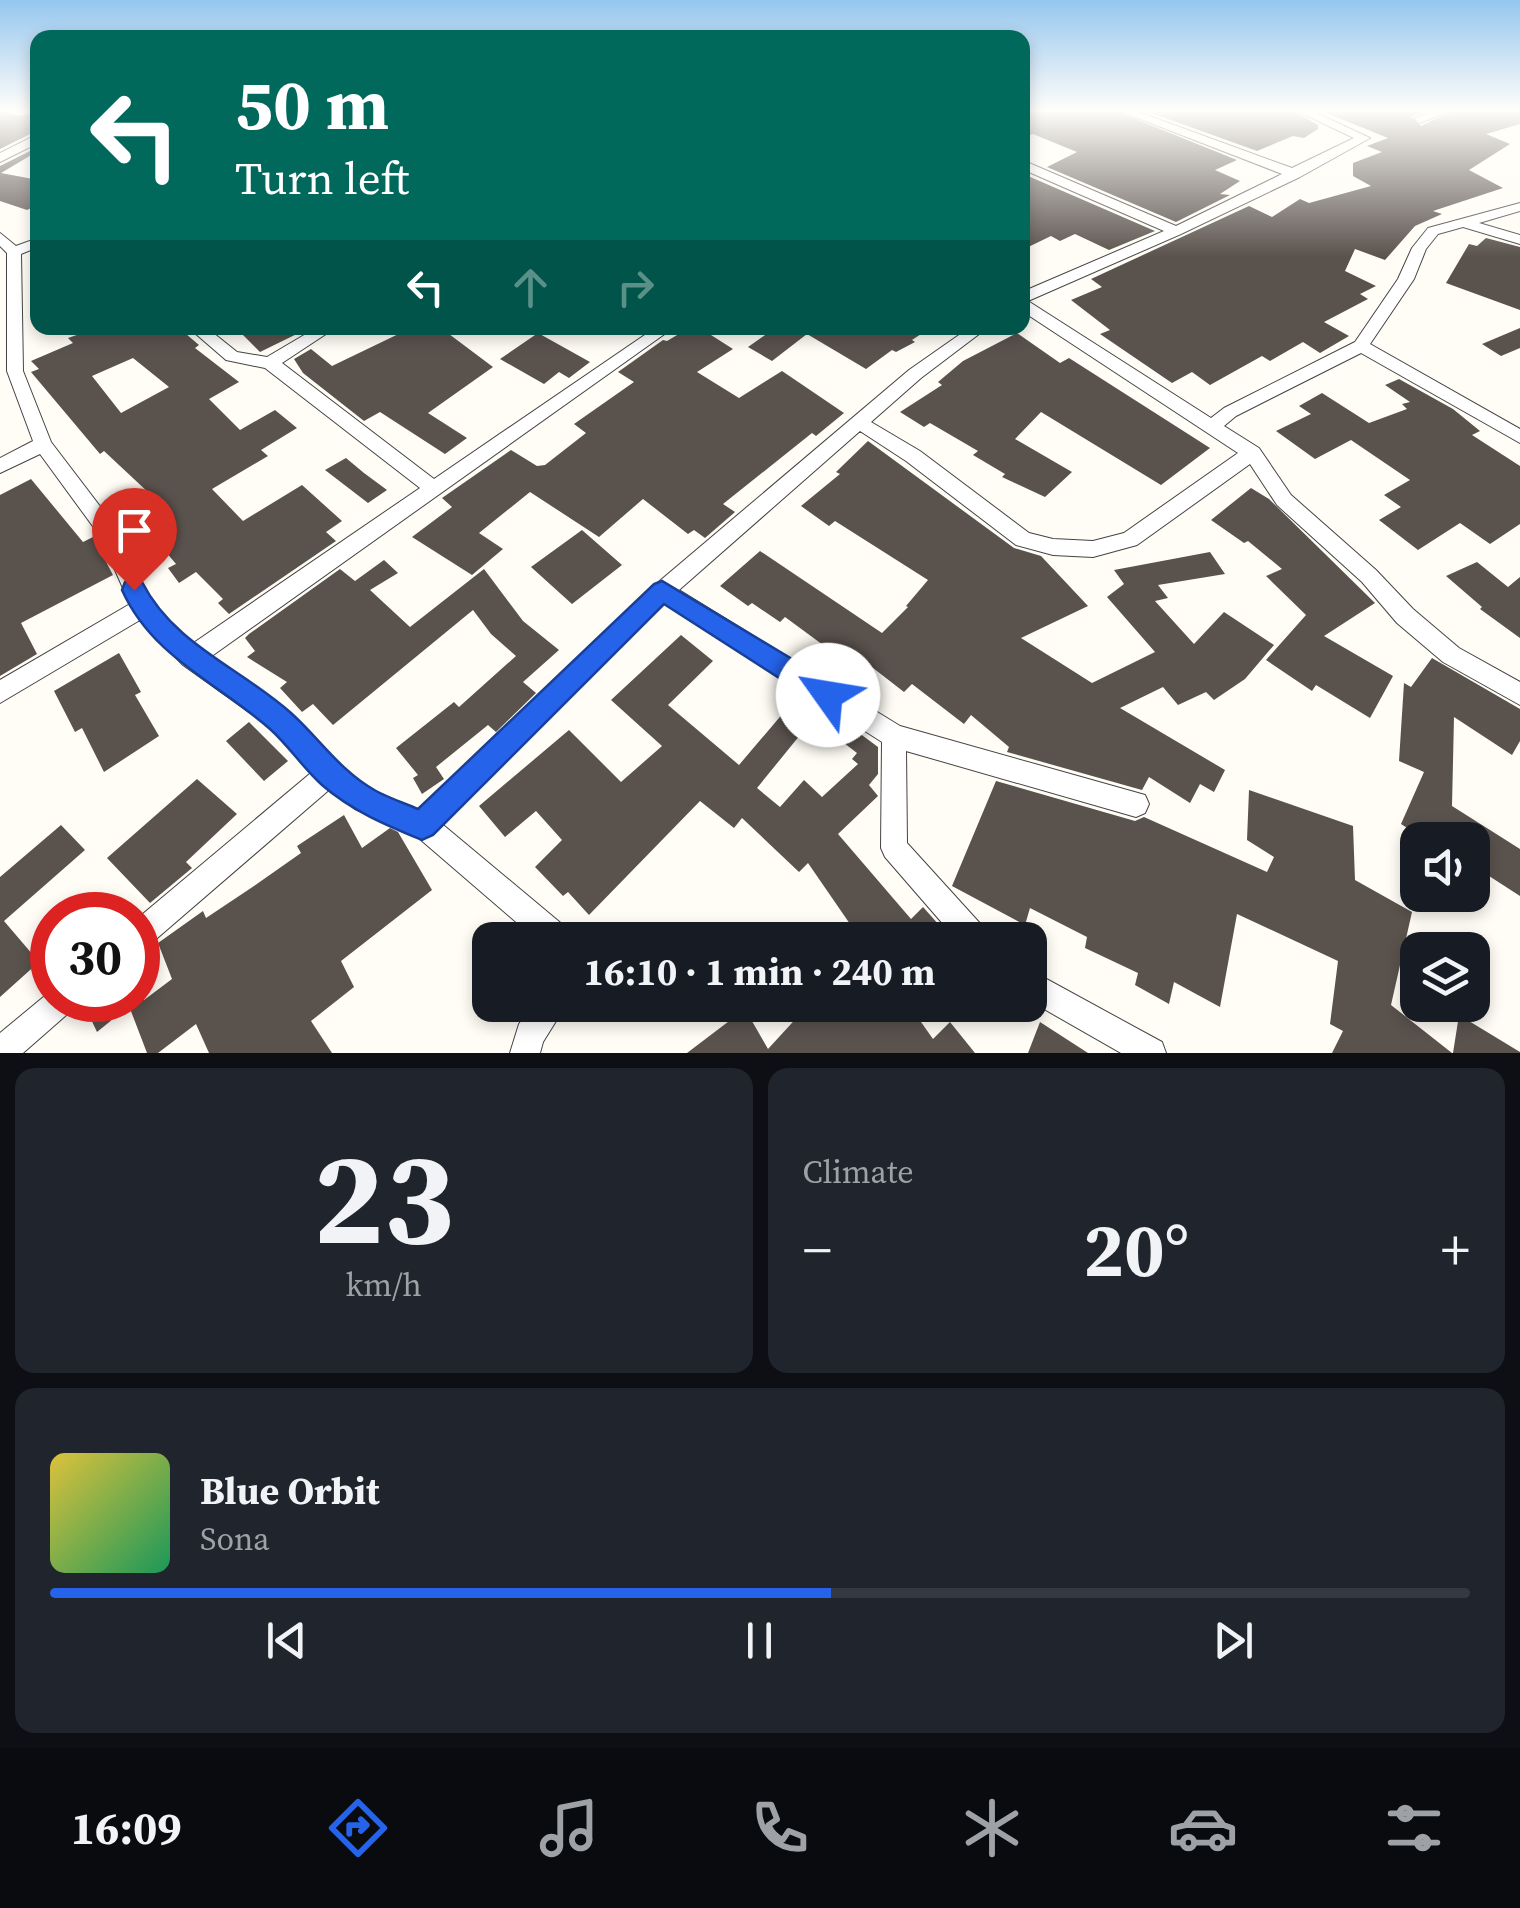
<!DOCTYPE html>
<html lang="en">
<head>
<meta charset="utf-8">
<style>
  body { margin:0; font-family:"Source Serif 4",serif; background:#20242c; color:#f1f3f6; height:100vh; display:flex; flex-direction:column; font-size:38px; white-space:nowrap }
  * { box-sizing:border-box; margin:0 }
  p { font-size:32px; color:#9ea1a6 }
  .icon { flex:none; width:55px; height:55px; fill:none; stroke:currentColor; stroke-width:2; stroke-linecap:round; stroke-linejoin:round }
  .map { position:relative; height:1053px; overflow:hidden }
  .panel { display:flex; flex-direction:column; gap:15px; padding:15px; background:#0d0f14; flex:1 }
  .panel>* { flex:none }
  .guide { position:absolute; left:30px; top:30px; width:1000px; height:305px; border-radius:20px; box-shadow:0 5px 15px #0003; background:#00695c; color:#fff; overflow:hidden }
  .buttons { position:absolute; left:1400px; top:822px; display:grid; gap:20px }
  .buttons a { display:grid; place-items:center; width:90px; height:90px; border-radius:20px; background:#171b24; box-shadow:0 5px 15px #0003; font-size:50px }
  .speed { position:absolute; left:30px; top:892px; display:flex; gap:20px; font-size:50px; font-weight:700; text-align:center }
  .speed>* { display:grid; place-content:center; width:130px; height:130px; border-radius:50%; background:#171b24; box-shadow:0 5px 15px #0003; line-height:1 }
  .speed .limit { border:15px solid #d22; background:#fff; color:#111 }
  .pin { position:absolute; display:grid; place-items:center; width:85px; height:85px; color:#fff; margin:-102px -42px; border-radius:50% 50% 50% 0; rotate:-45deg; box-shadow:0 0 10px #0007 }
  .pin .icon { rotate:45deg }
  .me { position:absolute; width:110px; margin:-55px; rotate:302deg; stroke-linejoin:round; filter:drop-shadow(0 0 8px #0008) }
  .turn { display:flex; align-items:center; gap:35px; height:210px; padding:0 40px; font-size:45px }
  .turn .icon { width:130px; height:130px; stroke-width:2.5 }
  .turn b { display:block; font-size:70px; line-height:85px }
  .lanes { display:flex; align-items:center; height:95px; padding:0 40px; background:#0003; justify-content:center; gap:50px; direction:ltr }
  .lanes .off { opacity:.35 }
  .big { font-size:75px; font-weight:700; line-height:1.1 }
  .panel .tile { flex:1; display:flex; flex-direction:column; justify-content:center; gap:15px; min-width:0; padding:0 35px; border-radius:20px; background:#20242c }
  .panel .dial { align-items:center; gap:0 }
  .dial b { font-size:130px; line-height:1 }
  .song { display:flex; align-items:center; gap:30px }
  .cover { width:120px; height:120px; border-radius:15px; background:linear-gradient(135deg,hsl(50 70% 55%),hsl(150 70% 35%)) }
  .played { height:10px; border-radius:5px; background:linear-gradient(90deg,#2563eb 55%,#363941 55%) }
  .keys { display:flex; justify-content:space-around; direction:ltr }
  .heat { display:flex; justify-content:space-between; align-items:center; font-size:55px; direction:ltr }
  .panel .tiles { flex:1; display:grid; gap:15px; grid-template-columns:1fr 1fr }
  .tile:last-child { grid-column:span 2 }
  .trip { position:absolute; left:472px; top:922px; width:575px; height:100px; border-radius:20px; background:#171b24; box-shadow:0 5px 15px #0003; font-weight:700; line-height:100px; text-align:center }
  .menu { display:flex; height:160px; justify-content:space-around; align-items:center; background:#090b0e; color:#9ea1a6 }
  .menu .icon { width:70px; height:70px }
  .menu .on { color:#2563eb }
  .menu b { font-size:45px; color:#f1f3f6 }
  .map>svg:first-child { display:block }
  .building { fill:#5a524d; fill-rule:evenodd }
  .lines { fill:none; stroke-linecap:round; stroke-linejoin:round }
  .minor-casing { stroke:#444; stroke-width:2 }
  .minor { fill:#fff; fill-rule:evenodd }
  .route { fill:#2563eb; stroke:#184099; stroke-width:2.5 }
</style>
</head>
<body>
<div class="map">
<svg width="1520" height="1053" viewBox="0 0 1520 1053">
  <rect width="100%" height="100%" fill="#fffdf5"/>
  <!-- building -->
  <path class="building" d="M38,110V130L0,149V111L20,116Z
    M1022,110H1113L1237,160L1215,170L1240,181L1220,194L1230,195L1176,222L1047,167L1077,152L1033,134L1022,138Z
    M1143,110H1292L1318,125V129L1304,138L1293,136L1257,151Z
    M1319,110H1427L1411,117L1421,126L1454,110H1520V124L1486,134L1510,144L1469,170L1503,188L1433,211L1442,214L1415,226L1385,260L1355,249L1345,271L1376,286L1360,294L1368,299L1324,322L1349,336L1320,353L1303,342L1270,361L1262,356L1210,385L1192,372L1172,383L1100,334L1110,330L1071,300L1102,287L1091,279L1249,206L1272,217L1300,199L1309,203L1371,186L1353,176V163L1382,152L1367,146L1388,138Z
    M38,147V151L1,173L38,180V205L27,210L0,201V166Z
    M1028,176L1155,231L1109,250L1075,234L1060,241L1051,236L1022,250V179Z
    M1486,238L1520,247V310L1446,283L1469,244L1477,246Z
    M97,328H179L199,345L195,348L239,382L209,399L240,430L275,410L297,428L261,450L268,456L212,489L243,521L302,485L342,521L326,532L336,541L229,614L218,603L223,599L196,572L179,583L168,568L176,564L151,534L158,530L134,504L150,494L104,451L100,454L31,372L39,369L31,361L73,343L68,338ZM133,358L169,387L121,413L92,376Z
    M236,328H309L260,352Z
    M411,328H441L493,367L428,413L467,438L445,454L380,412L364,421L303,373L294,359L311,349L332,366Z
    M689,328H700L733,349L697,372L739,398L782,371L844,413L816,436L812,433L723,504L735,512L705,538L694,530L688,534L643,499L599,537L530,492L479,533L503,549L472,575L412,537L452,507L442,498L511,450L537,466L545,465L586,433L574,424L634,382L618,372L663,340L667,341Z
    M775,328H930L912,340L915,342L896,352L892,350L866,369L807,334L772,361L748,347Z
    M1520,328V348L1501,356L1482,344Z
    M538,333L590,362L569,378L559,372L544,384L500,359Z
    M1017,333L1060,363L1069,358L1210,448L1161,485L1041,412L1015,439L1072,472L1045,497L1002,477L1005,474L973,455L978,451L930,423L924,427L900,412L942,385L938,382L963,361Z
    M1399,379L1453,409L1480,431L1472,435L1520,466V524L1490,544L1460,523L1418,550L1379,520L1401,507L1384,495L1410,480L1351,440L1315,459L1276,431L1311,414L1299,406L1322,393L1369,423L1407,409L1402,404L1410,402L1385,385Z
    M868,441L1014,548L1041,556L1088,606L1021,638L1092,683L1155,652L1107,597L1124,584L1114,570L1210,552L1225,574L1158,585L1168,598L1155,601L1194,644L1224,612L1274,645L1245,679L1214,700L1206,692L1178,705L1163,687L1120,708L1225,770L1214,792L1200,784L1190,803L1149,777L1142,790L1007,752L1009,747L971,715L964,724L912,684L904,692L846,647L838,656L785,617L780,622L752,603L748,606L720,586L760,551L882,633L908,607L906,606L928,580L835,521L829,526L801,506L840,474L836,472Z
    M346,458L364,473L387,490L368,503L325,470Z
    M31,479L83,542L93,537L113,575L21,623L37,654L0,676V495Z
    M1251,488L1269,499L1375,603L1324,636L1393,676L1370,718L1316,685L1312,691L1266,660L1306,615L1266,576L1282,569L1248,541L1244,543L1211,520Z
    M582,530L622,565L572,604L531,567Z
    M384,560L398,573L370,590L410,627L484,569L523,621L559,650L523,682L536,693L496,732L488,725L436,767L444,779L422,794L413,778L418,775L396,748L454,702L459,707L516,656L491,634L473,610L333,725L313,704L302,712L280,688L287,682L247,657L255,651L245,638L249,634L340,569L355,581Z
    M1477,562L1508,587L1520,577V638L1480,609L1482,607L1446,576Z
    M681,635L713,661L668,705L739,765L790,705L782,699L791,688L822,708L757,788L780,807L804,780L822,797L858,764L852,759L857,753L840,740L851,727L878,747V774L869,785L878,796L838,834L911,919L923,907L948,935L943,940H861L808,863L799,872L742,818L734,828L700,801L589,915L568,892L563,896L535,867L562,840L536,811L505,837L479,806L569,730L621,782L662,746L611,700Z
    M119,653L141,692L135,695L159,736L104,772L82,728L75,732L54,691Z
    M1432,658L1520,709V741L1512,755L1454,717L1452,806L1520,849V896L1472,865V840H1426L1401,824L1424,772L1399,761L1404,683L1411,687Z
    M249,722L288,761L264,781L226,741Z
    M197,779L237,814L186,862L192,868L150,903L107,858Z
    M996,781L1135,821L1144,817L1267,872L1274,857L1247,840L1249,790L1353,826L1355,880L1412,912L1391,1005L1452,1053H1332L1343,1031L1330,1024L1338,961L1237,914L1220,1007L1174,982L1169,1004L1135,985L1138,973L1085,948L1087,937L1030,908L1025,925L952,886Z
    M344,815L362,848L390,828L398,832L432,890L341,961L354,987L311,1021L332,1053H209L196,1024L158,1053H147L129,1006L97,1032L88,1013L104,1000H144L172,979L158,943L203,911L206,918L254,886L301,853L297,846Z
    M61,825L85,850L4,921L39,962L0,997V877Z
    M817,1005H909L933,1039L950,1022L975,1053H687L745,1009L768,1049L802,1012L805,1016Z
    M1459,1015L1520,1052V1053H1453Z
    M1040,1022L1088,1053H1028Z"/>
  <g class="lines">
    <!-- minor casing -->
    <g class="minor-casing">
      <path id="minor" d="M1117,110H1133L1292,168L1354,138L1295,110H1310L1370,138L1300,177L1181,234L1028,301L1211,418L1224,408L1355,342L1398,279L1412,248L1428,228L1520,203V211L1479,223L1520,235V244L1463,227L1438,234L1426,249L1414,279L1370,344L1520,429V443L1361,353L1236,416L1224,426L1259,448L1291,495L1376,570L1413,609L1459,648L1520,682V705L1443,662L1397,623L1362,582L1277,505L1250,464L1137,545L1093,557L1053,555L1016,545L906,461L860,431L679,590L900,726L1145,795L1149,804L1145,813L1136,817L906,751L907,843L986,930L990,940H957L885,857L881,848L882,742L665,603L442,824L569,930L573,940H537L414,834L355,809L330,789L148,946L138,950V918L312,772L272,728L183,665L140,620L0,703V680L130,604L100,536L40,454L0,473V458L33,441L7,371V253L0,246V233L16,246L38,238V247L21,254L23,371L51,442L115,526L150,602L192,644L420,488L265,368L226,360L189,328H207L237,352L267,357L316,328H335L282,363L434,479L655,328H673L209,658L288,712L339,765L373,791L419,811L655,585L909,370L969,328H987L921,378L871,422L920,451L1029,533L1053,539L1093,541L1124,533L1238,453L1022,311V292L1164,231L1022,169V160L1176,226L1282,174Z
        M1435,110H1451L1420,123L1414,119Z
        M38,134V143L0,162V153Z
        M1030,970L1162,1042L1166,1053H1121L1030,1001Z
        M52,990V1000H77L72,1010L23,1053H0V1033Z
        M533,1005H566L543,1042L540,1053H510L519,1024Z"/>
    </g>
    <!-- minor -->
    <use href="#minor" class="minor"/>
  </g>
  <!-- sky -->
  <linearGradient id="sky" x2="0" y2="1"><stop stop-color="#95c6ee"/><stop offset="0.43" stop-color="#fffefa"/><stop offset="1" stop-color="#fffefa" stop-opacity="0"/></linearGradient>
  <rect width="1520" height="257" fill="url(#sky)"/>
  <!-- route -->
  <path class="route" d="M134,580L142,582C174,645 241,668 291,713C319,738 341,772 376,791C389,798 404,803 418,809L654,584L662,581L837,686L841,695L837,703L828,707L818,703L664,604L433,835L422,840C386,825 352,811 322,785C303,768 289,746 270,729C218,683 152,657 122,590L125,582Z"/>
</svg>
<div class="buttons">
<a><svg class="icon" aria-label="sound" viewBox="0 0 24 24"><path d="M4 9h4l5-4v14l-5-4H4zM17 9q2 3 0 6"/></svg></a>
<a><svg class="icon" aria-label="layers" viewBox="0 0 24 24"><path d="M12 4l9 5-9 5-9-5zM3 14l9 5 9-5"/></svg></a>
</div>
<div class="speed"><div class="limit">30</div></div>
<div class="pin" style="left:134px;top:590px;background:#d93025"><svg class="icon" aria-label="arrive" viewBox="0 0 24 24"><path d="M6 21V4h12l-3 4 3 4H6"/></svg></div>
<svg class="me" style="left:828px;top:695px" viewBox="-20 -20 40 40"><circle r="19" fill="#fff"/><path d="M0-13L10 11 0 6-10 11z" fill="#2563eb"/></svg>
<div class="trip">16:10 · 1 min · 240 m</div>
<div class="guide">
<div class="turn"><svg class="icon" aria-label="left" viewBox="0 0 24 24"><path d="M17 20v-9H6M10 6l-5 5 5 5"/></svg><div><b>50 m</b>Turn left</div></div>
<div class="lanes"><svg class="icon" aria-label="left" viewBox="0 0 24 24"><path d="M17 20v-9H6M10 6l-5 5 5 5"/></svg><svg class="icon off" aria-label="ahead" viewBox="0 0 24 24"><path d="M12 20V5M6 11l6-6 6 6"/></svg><svg class="icon off" aria-label="right" viewBox="0 0 24 24"><path d="M7 20v-9h11M14 6l5 5-5 5"/></svg></div>
</div>
</div>
<section class="panel">
<div class="tiles">
<div class="tile dial"><b>23</b><p>km/h</p></div>
<div class="tile"><p>Climate</p>
<div class="heat"><a>−</a><b class="big">20°</b><a>+</a></div>
</div>
<div class="tile">
<div class="song"><i class="cover"></i><div><b>Blue Orbit</b><p>Sona</p></div></div>
<div class="played"></div>
<div class="keys"><svg class="icon" aria-label="previous" viewBox="0 0 24 24"><path d="M18 5L8 12l10 7zM5 5v14"/></svg><svg class="icon" aria-label="pause" viewBox="0 0 24 24"><path d="M8 5v14M16 5v14"/></svg><svg class="icon" aria-label="next" viewBox="0 0 24 24"><path d="M6 5l10 7-10 7zM19 5v14"/></svg></div>
</div>
</div>
</section>
<nav class="menu">
<b>16:09</b>
<svg class="icon on" aria-label="directions" viewBox="0 0 24 24"><path d="M12 3l9 9-9 9-9-9zM9 14v-3h6M13 9l2 2-2 2"/></svg>
<svg class="icon" aria-label="music" viewBox="0 0 24 24"><path d="M9 18V5l10-2v13"/><circle cx="6" cy="18" r="3"/><circle cx="16" cy="16" r="3"/></svg>
<svg class="icon" aria-label="phone" viewBox="0 0 24 24"><path d="M5 4h4l2 5-3 2q2 4 5 5l2-3 5 2v4C11 20 4 13 5 4z"/></svg>
<svg class="icon" aria-label="climate" viewBox="0 0 24 24"><path d="M12 3v18M4 7l16 10M4 17L20 7"/></svg>
<svg class="icon" aria-label="car" viewBox="0 0 24 24"><path d="M5 17H2v-5l4-1 3-4h7l3 4 3 1v5h-3M9 17h6M6 11h13"/><circle cx="7" cy="17" r="2"/><circle cx="17" cy="17" r="2"/></svg>
<svg class="icon" aria-label="filters" viewBox="0 0 24 24"><path d="M4 7h16M4 17h16"/><circle cx="9" cy="7" r="2"/><circle cx="15" cy="17" r="2"/></svg>
</nav>
</body>
</html>
